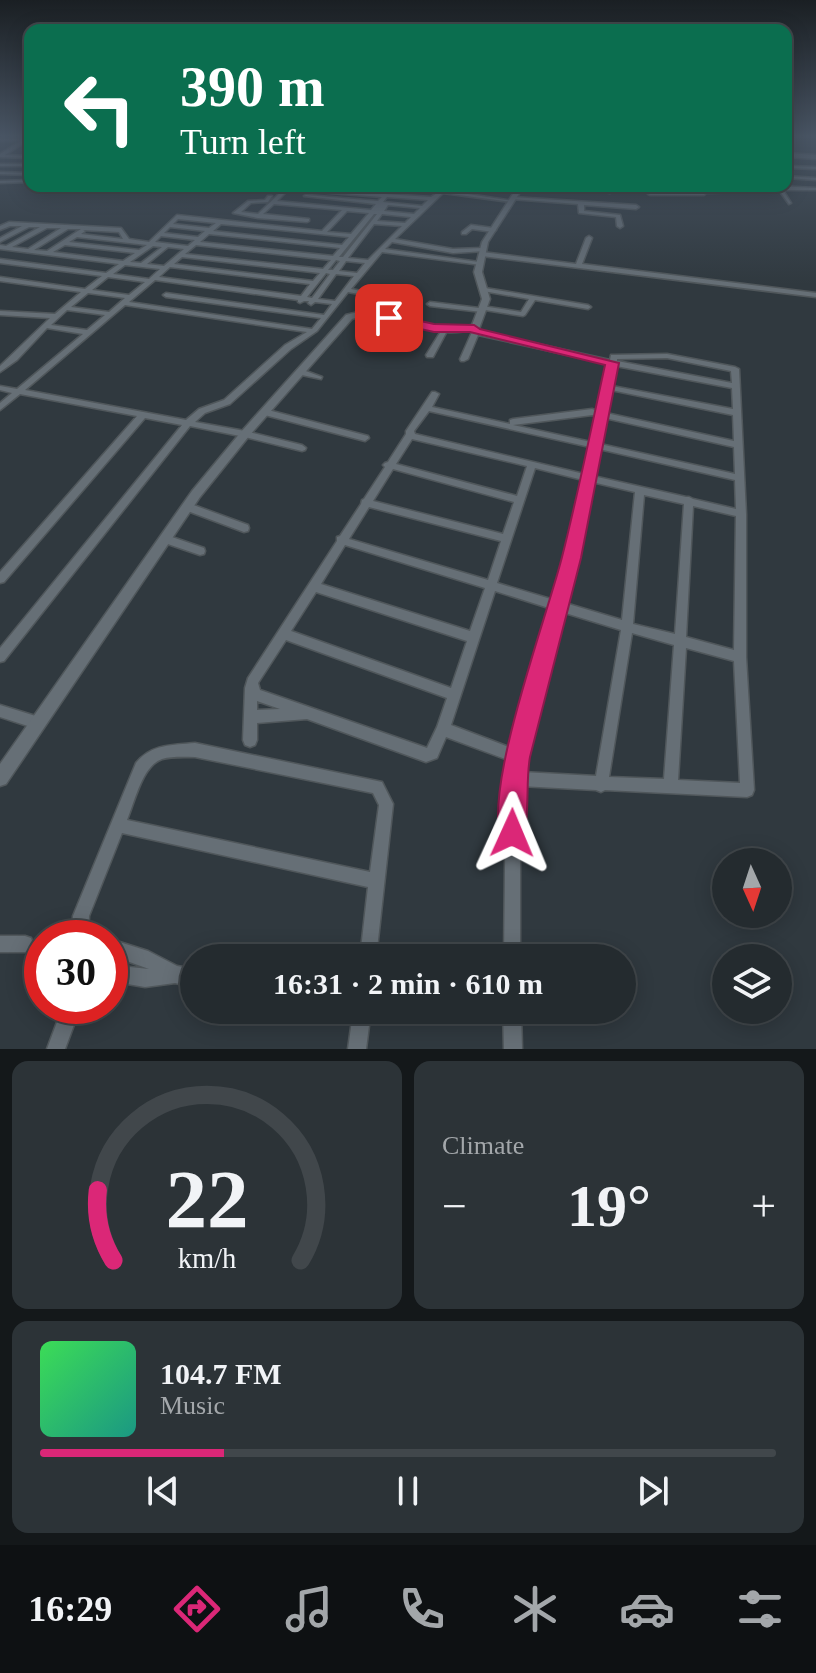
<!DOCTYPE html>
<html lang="en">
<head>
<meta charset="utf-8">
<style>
  body { margin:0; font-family:Georgia,serif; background:#2c3337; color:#f1f3f6; height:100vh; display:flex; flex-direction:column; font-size:30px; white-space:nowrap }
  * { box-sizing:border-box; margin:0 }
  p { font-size:26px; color:#a3a7aa }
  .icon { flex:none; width:44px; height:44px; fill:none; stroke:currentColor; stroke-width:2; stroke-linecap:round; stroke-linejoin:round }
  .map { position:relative; height:1049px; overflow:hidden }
  .drawer { display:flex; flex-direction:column; gap:12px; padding:12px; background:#14181a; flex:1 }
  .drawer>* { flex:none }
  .top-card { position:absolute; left:24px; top:24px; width:768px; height:168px; border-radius:16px; box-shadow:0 4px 20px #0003,0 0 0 2px #41474b; background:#0b6e4f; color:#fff; overflow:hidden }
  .needle { width:52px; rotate:177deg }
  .controls { position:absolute; left:712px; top:848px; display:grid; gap:16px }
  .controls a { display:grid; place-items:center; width:80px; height:80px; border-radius:50%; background:#242b2f; box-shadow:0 4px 20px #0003,0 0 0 2px #41474b; font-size:40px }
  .speed { position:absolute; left:24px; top:920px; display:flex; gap:16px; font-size:40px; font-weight:700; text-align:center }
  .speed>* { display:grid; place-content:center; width:104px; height:104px; border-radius:50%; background:#242b2f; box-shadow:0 4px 20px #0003,0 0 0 2px #41474b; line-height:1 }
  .speed .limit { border:12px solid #d22; background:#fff; color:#111 }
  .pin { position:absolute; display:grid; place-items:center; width:68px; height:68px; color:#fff; margin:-34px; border-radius:16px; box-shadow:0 4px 12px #0006 }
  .me { position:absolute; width:88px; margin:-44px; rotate:1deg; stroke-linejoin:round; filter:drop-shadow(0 0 6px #0008) }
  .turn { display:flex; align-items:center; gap:28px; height:168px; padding:0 24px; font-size:36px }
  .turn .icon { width:104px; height:104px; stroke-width:2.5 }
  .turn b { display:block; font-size:56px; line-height:68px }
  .big { font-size:60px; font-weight:700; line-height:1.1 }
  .drawer .widget { flex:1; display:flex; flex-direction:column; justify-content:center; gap:12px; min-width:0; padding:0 28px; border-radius:16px; background:#2c3337 }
  .drawer .dial { align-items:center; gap:0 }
  .dial svg { height:208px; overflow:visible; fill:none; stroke:#41474b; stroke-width:7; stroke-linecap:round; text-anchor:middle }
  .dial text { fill:#f1f3f6; stroke:none }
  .song { display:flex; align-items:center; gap:24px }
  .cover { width:96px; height:96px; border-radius:12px; background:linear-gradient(135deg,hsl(130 70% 55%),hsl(170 70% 35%)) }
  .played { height:8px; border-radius:4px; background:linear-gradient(90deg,#db2777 25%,#41474b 25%) }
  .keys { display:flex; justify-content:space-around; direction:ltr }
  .heat { display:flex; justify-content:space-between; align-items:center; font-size:44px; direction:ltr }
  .drawer .tiles { flex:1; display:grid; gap:12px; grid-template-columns:1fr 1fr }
  .widget:last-child { grid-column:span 2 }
  .trip { position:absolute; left:180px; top:944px; width:456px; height:80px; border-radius:40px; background:#242b2f; box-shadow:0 4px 20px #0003,0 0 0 2px #41474b; font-weight:700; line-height:80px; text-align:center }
  .menu { display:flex; height:128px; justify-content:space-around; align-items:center; background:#0e1113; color:#a3a7aa }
  .menu .icon { width:56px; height:56px }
  .menu .selected { color:#db2777 }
  .menu b { font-size:36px; color:#f1f3f6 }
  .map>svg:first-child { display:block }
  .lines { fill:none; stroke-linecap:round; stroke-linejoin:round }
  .minor-casing { stroke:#50575b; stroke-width:3 }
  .tertiary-casing { stroke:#50575b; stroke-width:3 }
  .minor { fill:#666f76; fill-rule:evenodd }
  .tertiary { fill:#666f76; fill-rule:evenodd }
  .route { fill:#db2777; stroke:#8e194d; stroke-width:2 }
</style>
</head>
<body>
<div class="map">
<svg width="816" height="1049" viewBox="0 0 816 1049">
  <rect width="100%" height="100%" fill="#30393f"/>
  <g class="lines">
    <!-- minor casing -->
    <g class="minor-casing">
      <path id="minor" d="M27,137L30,139L5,155L30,156V158L0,157V154L21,141H0V139H24Z
        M0,164H30V166H0Z
        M790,166L816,167V169L788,168Z
        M0,172L30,173V175L0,174Z
        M786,176L816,178V180L786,178Z
        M30,180V182L0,183V181Z
        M565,186H577L612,192L610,193Z
        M693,186H698L703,191L742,190L744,191L742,192L706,193L704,195H650L648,194L650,193H700Z
        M776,186L816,188V190H783L791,203L789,204Z
        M293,188L431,197L442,190L513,201L511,202L443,193L395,239L453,249L483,248L486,250L485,251L453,253L392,242L385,249L479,262L481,263V265L382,252L351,289L413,301L415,302V304L348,292L317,331L291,349L230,404L205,413L195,422L245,431L302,445L306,448L305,450L302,451L245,437L190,426L4,661L0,662V648L182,425L145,418L4,582L0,583V572L137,416L20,394L0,410V403L12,393L0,390V386L17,389L83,334L47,328L17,360L0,372V366L50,318L0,315V311L55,314L81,292L0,281V277L85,289L102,276L0,263V259L106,273L119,264L0,249V245L6,246L40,227H29L0,242V238L22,226H10L0,230V226L9,222L121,228L129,239L149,242L177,215L322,231L342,210L274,204L263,214L309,219V221L307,222L258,218L233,213L248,201L265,200L268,196H272L268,202L251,203L241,212L258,214L284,189ZM293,190L382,197L378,201L306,195L304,196L376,204L371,210L277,201L287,191ZM387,197L428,200L422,206L383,202ZM388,205L420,208L414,214L384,211ZM347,211L369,213L351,234L327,232ZM374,214H377L343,257H339ZM382,214L411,217L405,223L377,221ZM178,219L216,223L209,228L173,224ZM221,224L349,237L342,245L213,231ZM374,224L402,226L368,260L348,258ZM170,227L205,231L198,237L164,233ZM47,228H61L28,249L12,247ZM68,229H81L47,251L34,250ZM83,230L119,232L123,239L81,234L85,231ZM209,234L340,248L333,256L200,242ZM161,236L195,240L188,246L155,242ZM77,237L147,245L139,250L69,242ZM65,245L135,253L123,261L53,252ZM196,245L331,260L323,269L185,254ZM153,246L162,247L141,263L130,262ZM168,247L184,249L164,266L147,264ZM182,257L320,273L313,281L174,264ZM336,260L340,261L333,270H328ZM346,261L365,263L357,273L339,271ZM125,265L160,269L149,279L113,274ZM170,267L310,284L301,296L159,277ZM326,273L330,274L312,298L307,297ZM336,274L354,276L335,301L318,299ZM108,277L145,282L129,295L92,290ZM155,280L298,300V302L300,303L304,301H309L308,303L311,305L315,302L332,304L324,315L166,293L163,295L166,297L321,318L312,329L129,302ZM88,293L125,298L109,312L71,307ZM125,305L307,332L285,345L224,400L199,409L186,420L25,390ZM67,310L105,315L87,330L51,325Z
        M513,197L636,205L639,207L636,209L584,205V211L620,215L623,226L620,228L617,226L616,217L579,213L578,204L511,199Z
        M471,225L493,228L496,230L493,232L472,229L466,234H462V232Z
        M589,236L592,238L582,264L816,293V297L482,256L479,254L482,252L576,264L586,238Z
        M485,288L588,305L591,307L588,309L535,300L525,315L523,316L485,310L482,312L430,306L427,304L430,302L479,308L482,306L521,312L529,299L483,291L482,290Z
        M472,327H476L479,331L610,360L611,355H614L667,354L735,367L739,369L746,514V657L754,790L752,795L747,797L605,790L601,792L596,790L520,786V958H504L506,779L511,761L446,737L437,758L426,762L307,719L257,723V740L255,745L250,747L245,745L243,740L245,688L248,678L337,541V537L340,536L361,504L362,500L364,499L385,467L383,465L385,463L388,462L406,434V431L432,392H435L439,394L432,407L510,424V420L513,419L592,409L598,411L603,389L602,387L604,385L609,364L478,335L468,359L464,361H461L460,359L472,332L471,328ZM667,358L731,371L732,383L617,361V359ZM616,366L732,388L733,409L612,386ZM611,390L733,415L734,441L606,413ZM429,411L590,447L584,474L415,434L414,431ZM592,415L597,416L591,442L513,425ZM605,418L734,447L735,474L600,444ZM412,439L527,466L517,496L396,464ZM599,449L735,480L736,509L693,499L689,497H686L593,476ZM535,468L583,480L566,558L554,600L497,583ZM393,469L514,502L503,534L373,501ZM592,482L635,492L622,620L565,603L576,558ZM644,495L684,504L675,634L633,624ZM693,506L736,516L734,650L686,637ZM369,507L501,541L488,580L349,539ZM345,545L485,588L470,631L321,584ZM495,591L552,609L514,749L451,725ZM316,592L467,641L451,688L291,631ZM562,612L621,630L596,776L522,772ZM632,633L674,645L664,779L609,777ZM286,640L447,698L437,727L427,748L260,690L258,683ZM686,648L734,661L740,783L678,780ZM257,701L280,709L257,710Z
        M443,328L448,329L433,357H427L426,355Z
        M297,370H303L322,377L321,379L297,374Z
        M264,409L368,436L369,438L365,441L261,414L260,412Z
        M188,503L248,525L249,528L248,531L244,532L185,510L183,507L185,504Z
        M166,535L204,548L205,551L204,554L200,555L162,542L161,539L162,536Z
        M0,705L42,718L44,723L42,728L37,729L0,717Z
        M195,743L382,782L393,804L376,958H360L368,887L122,833L89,916L88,938H72L73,916L136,763C151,744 173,745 195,743ZM195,757L373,793L379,805L370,872L127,820C135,801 142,766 162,759C172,756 185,757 195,757Z
        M0,936H25L31,938L33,944L31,950L25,952H0Z
        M110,939L148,951L177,966L194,969V987L175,983L145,987L110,981V965L149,969L110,955Z
        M63,1006H81L65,1049H47Z
        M336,1010H371L366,1049H348L352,1020L339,1016Z
        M503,1010H521L522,1049H504Z"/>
    </g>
    <!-- tertiary casing -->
    <g class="tertiary-casing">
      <path id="tertiary" d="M786,153L816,155V159L786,157Z
        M518,186H524L488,242L482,272L490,299L479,329C468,331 458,333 447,332C416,329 382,308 352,319L249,436L200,497L6,784L0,786V764L192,491L241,432L346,315C388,301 429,336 472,325L482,299L474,272L482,242Z"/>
    </g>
    <!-- minor -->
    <use href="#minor" class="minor"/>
    <!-- tertiary -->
    <use href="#tertiary" class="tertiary"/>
  </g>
  <!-- sky -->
  <linearGradient id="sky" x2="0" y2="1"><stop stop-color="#1a1f23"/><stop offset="0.48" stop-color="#485463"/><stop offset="1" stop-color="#485463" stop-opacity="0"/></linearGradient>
  <rect width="816" height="284" fill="url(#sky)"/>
  <!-- route -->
  <path class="route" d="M389,314L434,324L474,325L480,329L619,363L581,558L530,757C525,784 531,818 521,843L512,847L502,843C481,792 547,617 562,557C578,494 591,429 605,365L470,332H434L384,321L382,318Z"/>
</svg>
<div class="controls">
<a><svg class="needle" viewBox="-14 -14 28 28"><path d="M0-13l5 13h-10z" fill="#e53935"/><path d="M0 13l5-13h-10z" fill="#a3a7aa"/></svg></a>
<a><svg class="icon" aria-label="layers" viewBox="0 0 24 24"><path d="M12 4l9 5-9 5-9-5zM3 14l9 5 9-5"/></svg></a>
</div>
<div class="speed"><div class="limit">30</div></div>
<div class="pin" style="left:389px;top:318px;background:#d93025"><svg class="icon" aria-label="arrive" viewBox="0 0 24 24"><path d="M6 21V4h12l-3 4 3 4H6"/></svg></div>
<svg class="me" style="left:512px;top:833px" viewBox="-20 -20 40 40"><path d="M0-17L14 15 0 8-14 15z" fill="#db2777" stroke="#fff" stroke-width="4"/></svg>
<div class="trip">16:31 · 2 min · 610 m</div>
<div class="top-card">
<div class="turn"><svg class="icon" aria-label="left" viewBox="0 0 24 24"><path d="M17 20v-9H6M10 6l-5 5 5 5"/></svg><div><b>390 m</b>Turn left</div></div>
</div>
</div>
<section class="drawer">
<div class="tiles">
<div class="widget dial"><svg viewBox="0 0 100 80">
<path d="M14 69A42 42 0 1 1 86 69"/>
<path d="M14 69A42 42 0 0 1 8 42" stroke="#db2777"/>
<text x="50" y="56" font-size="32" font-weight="700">22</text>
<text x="50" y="72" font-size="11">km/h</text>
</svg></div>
<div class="widget"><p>Climate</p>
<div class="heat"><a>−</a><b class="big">19°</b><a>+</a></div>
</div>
<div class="widget">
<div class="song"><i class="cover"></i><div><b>104.7 FM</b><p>Music</p></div></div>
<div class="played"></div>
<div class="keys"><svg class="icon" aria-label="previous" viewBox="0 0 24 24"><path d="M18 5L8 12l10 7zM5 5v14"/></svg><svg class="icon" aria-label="pause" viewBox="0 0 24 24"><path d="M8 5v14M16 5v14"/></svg><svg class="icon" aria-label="next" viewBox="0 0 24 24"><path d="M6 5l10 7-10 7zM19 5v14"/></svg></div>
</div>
</div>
</section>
<nav class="menu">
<b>16:29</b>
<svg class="icon selected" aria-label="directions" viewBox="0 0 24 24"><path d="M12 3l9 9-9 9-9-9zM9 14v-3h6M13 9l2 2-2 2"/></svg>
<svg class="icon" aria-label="music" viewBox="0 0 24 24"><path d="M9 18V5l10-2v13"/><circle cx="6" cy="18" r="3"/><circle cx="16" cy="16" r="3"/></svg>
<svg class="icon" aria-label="phone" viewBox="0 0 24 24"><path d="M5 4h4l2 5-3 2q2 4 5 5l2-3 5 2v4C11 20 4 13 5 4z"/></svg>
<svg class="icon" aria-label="climate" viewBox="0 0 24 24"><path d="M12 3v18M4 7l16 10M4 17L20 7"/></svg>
<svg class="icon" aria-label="car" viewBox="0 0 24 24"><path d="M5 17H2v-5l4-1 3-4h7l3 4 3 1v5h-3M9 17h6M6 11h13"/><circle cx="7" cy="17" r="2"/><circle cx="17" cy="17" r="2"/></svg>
<svg class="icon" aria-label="filters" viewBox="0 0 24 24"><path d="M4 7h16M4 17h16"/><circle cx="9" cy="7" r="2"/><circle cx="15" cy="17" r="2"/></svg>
</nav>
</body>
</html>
